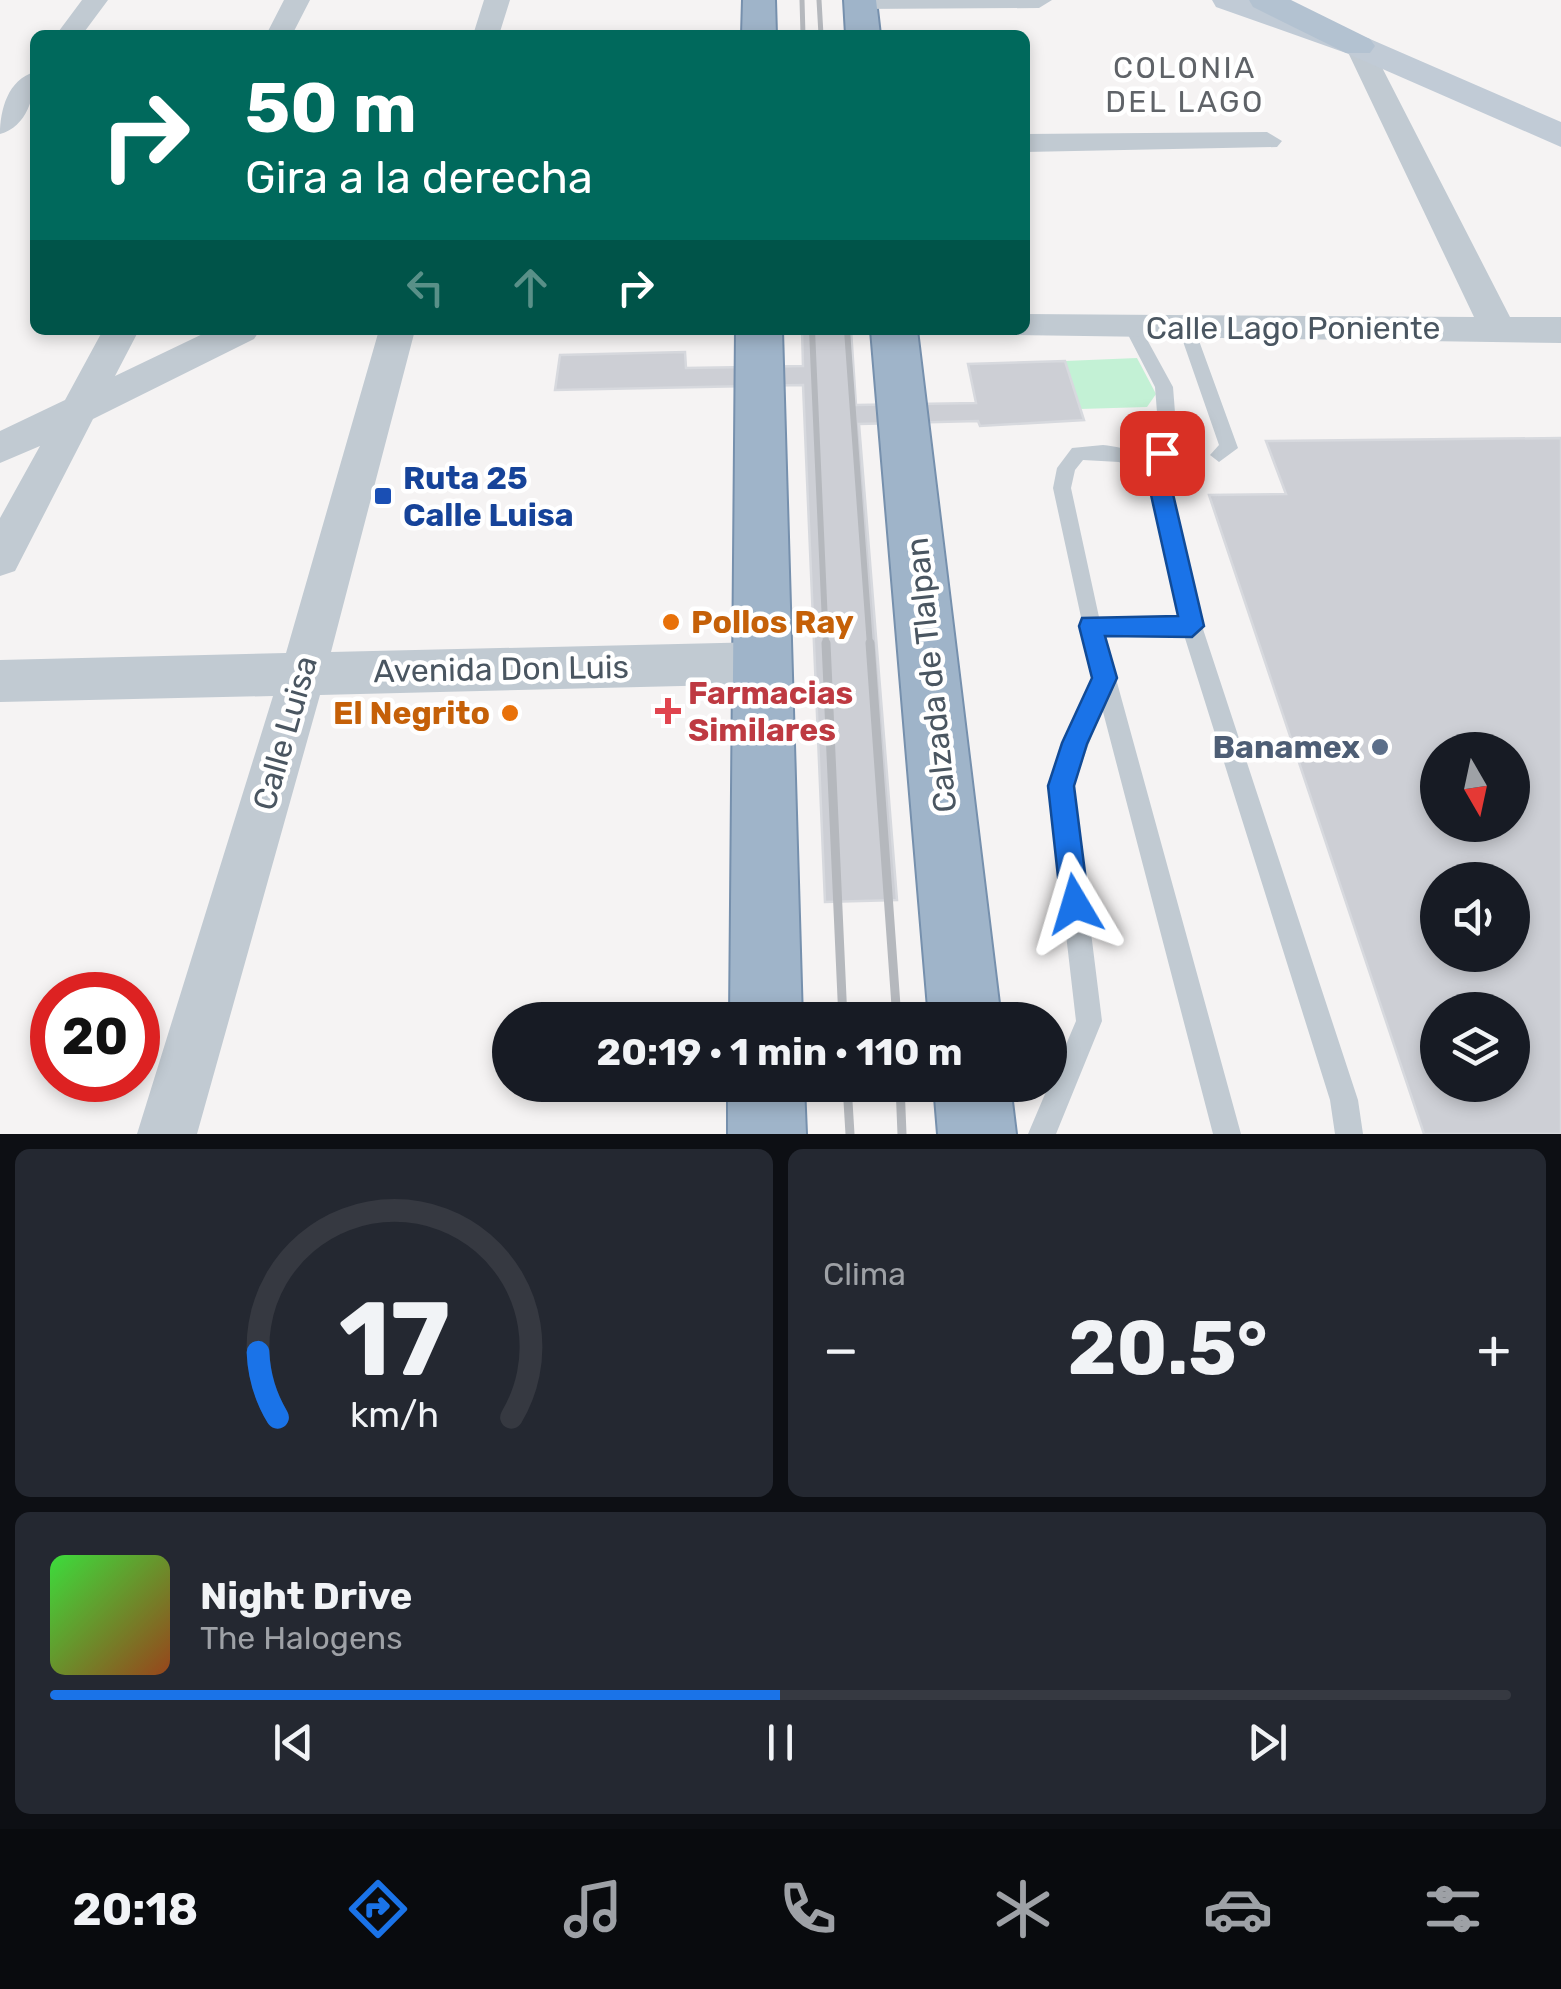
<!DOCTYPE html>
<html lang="es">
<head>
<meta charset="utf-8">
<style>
  body { margin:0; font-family:Rubik,sans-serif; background:#242831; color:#f1f3f6; height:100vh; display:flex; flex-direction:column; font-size:38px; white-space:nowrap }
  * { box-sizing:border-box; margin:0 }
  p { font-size:32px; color:#9ea1a6 }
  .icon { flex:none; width:55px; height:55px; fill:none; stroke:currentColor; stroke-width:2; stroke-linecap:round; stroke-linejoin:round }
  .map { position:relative; height:1134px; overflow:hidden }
  .drawer { display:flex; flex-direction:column; gap:15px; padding:15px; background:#0d0f14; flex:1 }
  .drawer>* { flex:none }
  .hud { position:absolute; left:30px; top:30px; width:1000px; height:305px; border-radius:15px; box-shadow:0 5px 15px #0003; background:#00695c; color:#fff; overflow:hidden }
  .needle { width:65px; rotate:171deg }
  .tools { position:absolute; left:1420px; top:732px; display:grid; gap:20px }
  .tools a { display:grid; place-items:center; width:110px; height:110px; border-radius:50%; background:#171b24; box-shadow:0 5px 15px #0003; font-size:50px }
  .speed { position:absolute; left:30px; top:972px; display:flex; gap:20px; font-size:50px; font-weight:700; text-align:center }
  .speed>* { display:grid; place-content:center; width:130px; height:130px; border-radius:50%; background:#171b24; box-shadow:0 5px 15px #0003; line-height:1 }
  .speed .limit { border:15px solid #d22; background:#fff; color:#111 }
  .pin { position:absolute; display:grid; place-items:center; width:85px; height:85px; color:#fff; margin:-42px; border-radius:20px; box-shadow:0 5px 15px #0006 }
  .me { position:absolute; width:110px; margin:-55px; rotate:353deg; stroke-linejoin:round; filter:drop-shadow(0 0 8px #0008) }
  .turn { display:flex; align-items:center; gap:35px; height:210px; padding:0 50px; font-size:45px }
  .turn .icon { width:130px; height:130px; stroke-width:2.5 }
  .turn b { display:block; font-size:70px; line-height:85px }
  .lanes { display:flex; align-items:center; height:95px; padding:0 50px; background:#0003; justify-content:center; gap:50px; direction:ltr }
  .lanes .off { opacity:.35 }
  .big { font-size:75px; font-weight:700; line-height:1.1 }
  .drawer .card { flex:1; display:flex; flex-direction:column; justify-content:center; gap:15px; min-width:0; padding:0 35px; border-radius:15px; background:#242831 }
  .drawer .dial { align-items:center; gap:0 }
  .dial svg { height:260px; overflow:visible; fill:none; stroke:#363941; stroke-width:7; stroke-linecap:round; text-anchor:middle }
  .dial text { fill:#f1f3f6; stroke:none }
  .song { display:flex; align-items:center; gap:30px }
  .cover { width:120px; height:120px; border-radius:15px; background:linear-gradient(135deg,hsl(120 70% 55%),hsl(20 70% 35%)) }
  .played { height:10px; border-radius:5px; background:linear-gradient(90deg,#1a73e8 50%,#363941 50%) }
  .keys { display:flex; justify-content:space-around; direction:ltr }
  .heat { display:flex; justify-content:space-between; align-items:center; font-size:55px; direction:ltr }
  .drawer .tiles { flex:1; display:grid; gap:15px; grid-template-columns:1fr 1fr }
  .card:last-child { grid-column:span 2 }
  .trip { position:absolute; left:492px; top:1002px; width:575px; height:100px; border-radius:50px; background:#171b24; box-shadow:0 5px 15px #0003; font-weight:700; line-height:100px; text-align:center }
  .tab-bar { display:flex; height:160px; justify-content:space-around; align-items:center; background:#090b0e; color:#9ea1a6 }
  .tab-bar .icon { width:70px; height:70px }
  .tab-bar .selected { color:#1a73e8 }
  .tab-bar b { font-size:45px; color:#f1f3f6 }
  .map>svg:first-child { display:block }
  .green { fill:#c3f1d5 }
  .building { fill:#cdcfd5; stroke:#d7d9de; stroke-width:2.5; fill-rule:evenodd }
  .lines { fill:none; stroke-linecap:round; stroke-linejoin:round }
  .trunk-casing { stroke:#7690ad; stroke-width:4 }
  .service { fill:#c1cad2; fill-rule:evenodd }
  .minor { fill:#c1cad2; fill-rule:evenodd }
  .secondary { fill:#c1cbd6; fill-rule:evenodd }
  .primary { fill:#b3c2d1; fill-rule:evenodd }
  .trunk { fill:#9fb4c9; fill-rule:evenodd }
  .rail-far2 { stroke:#b5b8bd; stroke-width:5 }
  .rail-far1 { stroke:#b5b8bd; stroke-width:6 }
  .rail { stroke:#b5b8bd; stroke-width:9 }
  .route { fill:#1a73e8; stroke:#114b97; stroke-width:2.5 }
  .transit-dot { fill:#1a4fb4; stroke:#fff; stroke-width:4 }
  .food-dot { fill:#e8710a; stroke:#fff; stroke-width:4 }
  .health-dot { fill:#e0444e; stroke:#fff; stroke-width:4 }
  .service-dot { fill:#5c6f8a; stroke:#fff; stroke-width:4 }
  .labels { text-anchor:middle; stroke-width:9; stroke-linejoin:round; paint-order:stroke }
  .far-neighbourhood-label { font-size:30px; letter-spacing:2.5px; fill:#5f6368; stroke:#fff }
  .street-label { font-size:32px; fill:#4a5661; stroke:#fff }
  .transit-label { font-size:32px; font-weight:bold; fill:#164399; stroke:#fff; text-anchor:start }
  .food-label { font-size:32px; font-weight:bold; fill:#c56008; stroke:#fff; text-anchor:start }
  .health-label { font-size:32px; font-weight:bold; fill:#be3a42; stroke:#fff; text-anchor:start }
  .service-label { font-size:32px; font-weight:bold; fill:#4e5e75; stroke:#fff; text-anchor:end }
</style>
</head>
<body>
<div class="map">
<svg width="1561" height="1134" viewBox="0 0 1561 1134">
  <rect width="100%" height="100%" fill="#f5f3f3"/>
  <!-- green -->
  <path class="green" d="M1137,358L1156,394L1147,407L1080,409L1065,361Z"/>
  <!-- building -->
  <path class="building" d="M802,330H851L856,405L976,403L968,364L1065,361L1084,420L980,426L978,421L859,424L897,900L825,902L803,385L555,390L560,355L685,352L686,368L803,366Z
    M1561,438V1134H1424L1209,495L1286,494L1266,441ZM1438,750H1512V825H1438ZM1438,880H1512V955H1438ZM1438,1010H1512V1085H1438Z"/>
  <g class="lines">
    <!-- trunk casing -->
    <g class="trunk-casing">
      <path id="trunk" d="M743,0H775L776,35H742Z
        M844,0H876L880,35H846Z
        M736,330H782L802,1020H730Z
        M871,330H917L1001,1020H929Z
        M728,1085H804L806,1134H728Z
        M934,1085H1010L1016,1134H938Z"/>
    </g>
    <!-- service -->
    <path class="service" d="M1132,321L1138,323L1173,387L1176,425L1173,430L1167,432L1158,425L1155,387L1124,327Z
      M1186,321L1194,327L1238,448L1219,462L1210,455L1219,445L1178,327Z
      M1103,445C1127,447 1153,457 1167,477L1202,626L1358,1100L1363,1134H1335L1330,1100L1184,635H1104L1241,1134H1213L1102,708L1073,787L1102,1021L1056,1134H1028L1076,1021L1049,787L1064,743L1094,677L1053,488L1057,468L1072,448ZM1083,460L1119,462L1149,481L1180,617H1099L1071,488L1075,470Z"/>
    <!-- minor -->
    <path class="minor" d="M82,0H108L82,35H56Z
      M284,0H310L292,35H266Z
      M484,0H510L499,35H473Z
      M848,0H1052L1039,8L860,9Z
      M1358,38L1371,46L1510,317H1561V343L1013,335L1010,330H1025V314L1474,317L1345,46Z
      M35,72C35,96 27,127 0,134C0,110 8,79 35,72Z
      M1267,132L1282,141L1277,147L1025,152V134Z
      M103,330H139L115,376L211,330H260L254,339L93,419L15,571L0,576V518L40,446L0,463V431L65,400Z
      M379,330H415L331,652L763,642L779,648L786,663L779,678L763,684L320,695L197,1134H137L273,696L0,702V660L286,653Z"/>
    <!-- secondary -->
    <path class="secondary" d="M1212,0H1259L1370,39L1561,122V147L1346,53L1216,7Z"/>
    <!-- primary -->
    <path class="primary" d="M1249,0H1291L1370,39L1375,46L1370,53H1346L1253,7Z"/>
    <!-- trunk -->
    <use href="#trunk" class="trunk"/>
    <!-- rail-far2 -->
    <path class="rail-far2" d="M802,0L803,35
      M819,0L821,35"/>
    <!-- rail-far1 -->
    <path class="rail-far1" d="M812,330L826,646
      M847,330L870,646"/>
    <!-- rail -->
    <path class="rail" d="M826,643L843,1020
      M870,643L897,1020
      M847,1085L850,1134
      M900,1085L902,1134"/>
  </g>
  <!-- route -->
  <path class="route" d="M1162,445L1173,453L1169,477L1204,626L1192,637L1105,636L1117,678L1087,744L1074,786L1089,904L1085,914L1075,918L1065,914L1061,904L1048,786L1062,743L1092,678L1079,626L1082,618L1178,616L1147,477L1152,453Z"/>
  <!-- markers -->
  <rect class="transit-dot" x="373" y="486" width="20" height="20" rx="5"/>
  <g class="food-dot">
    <circle cx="671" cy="622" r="10"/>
    <circle cx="510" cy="713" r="10"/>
  </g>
  <path class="health-dot" d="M663 696h10v10h10v10h-10v10h-10v-10h-10v-10h10z"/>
  <circle class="service-dot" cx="1380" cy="747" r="10"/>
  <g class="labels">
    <!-- far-neighbourhood labels -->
    <g class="far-neighbourhood-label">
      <text x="1185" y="78">COLONIA<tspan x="1185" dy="34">DEL LAGO</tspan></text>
    </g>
    <!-- street labels -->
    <g class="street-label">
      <text x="1293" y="339">Calle Lago Poniente</text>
      <text transform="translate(501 669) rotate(-1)" y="11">Avenida Don Luis</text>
      <text transform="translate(931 675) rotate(-96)" y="11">Calzada de Tlalpan</text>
      <text transform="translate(285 733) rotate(-74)" y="11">Calle Luisa</text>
    </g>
    <!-- transit labels -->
    <g class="transit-label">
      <text x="403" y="489">Ruta 25<tspan x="403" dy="37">Calle Luisa</tspan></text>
    </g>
    <!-- food labels -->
    <g class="food-label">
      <text x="691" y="633">Pollos Ray</text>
      <text x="490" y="724" text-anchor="end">El Negrito</text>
    </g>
    <!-- health labels -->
    <g class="health-label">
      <text x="688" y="704">Farmacias<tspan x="688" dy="37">Similares</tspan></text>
    </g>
    <!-- service labels -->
    <g class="service-label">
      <text x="1360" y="758">Banamex</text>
    </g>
  </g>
</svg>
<div class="tools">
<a><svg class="needle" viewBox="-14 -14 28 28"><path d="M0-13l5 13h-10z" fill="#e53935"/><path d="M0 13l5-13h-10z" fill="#9ea1a6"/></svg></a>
<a><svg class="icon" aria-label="sound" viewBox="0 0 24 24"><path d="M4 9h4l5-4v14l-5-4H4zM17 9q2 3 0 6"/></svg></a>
<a><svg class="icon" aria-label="layers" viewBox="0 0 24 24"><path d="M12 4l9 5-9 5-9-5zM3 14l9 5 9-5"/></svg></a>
</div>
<div class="speed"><div class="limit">20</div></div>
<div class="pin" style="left:1162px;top:453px;background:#d93025"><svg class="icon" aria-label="arrive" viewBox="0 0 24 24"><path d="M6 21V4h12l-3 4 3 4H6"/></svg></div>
<svg class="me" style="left:1075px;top:904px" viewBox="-20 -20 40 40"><path d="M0-17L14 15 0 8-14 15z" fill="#1a73e8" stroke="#fff" stroke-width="4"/></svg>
<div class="trip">20:19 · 1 min · 110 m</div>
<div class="hud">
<div class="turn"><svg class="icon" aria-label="right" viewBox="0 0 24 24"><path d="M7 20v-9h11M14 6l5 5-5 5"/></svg><div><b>50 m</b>Gira a la derecha</div></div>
<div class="lanes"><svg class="icon off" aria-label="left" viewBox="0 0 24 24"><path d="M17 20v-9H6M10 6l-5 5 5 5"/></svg><svg class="icon off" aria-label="ahead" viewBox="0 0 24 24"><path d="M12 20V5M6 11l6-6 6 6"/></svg><svg class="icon" aria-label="right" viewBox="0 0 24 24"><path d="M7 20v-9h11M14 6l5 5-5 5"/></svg></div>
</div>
</div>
<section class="drawer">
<div class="tiles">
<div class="card dial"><svg viewBox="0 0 100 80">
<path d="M14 69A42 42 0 1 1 86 69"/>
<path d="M14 69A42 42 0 0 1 8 49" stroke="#1a73e8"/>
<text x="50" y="56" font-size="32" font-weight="700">17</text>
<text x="50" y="72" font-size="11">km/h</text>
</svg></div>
<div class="card"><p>Clima</p>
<div class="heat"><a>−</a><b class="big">20.5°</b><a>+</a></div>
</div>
<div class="card">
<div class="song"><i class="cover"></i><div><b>Night Drive</b><p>The Halogens</p></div></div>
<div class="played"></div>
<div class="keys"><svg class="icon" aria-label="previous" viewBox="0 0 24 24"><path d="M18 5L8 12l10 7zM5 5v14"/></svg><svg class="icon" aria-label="pause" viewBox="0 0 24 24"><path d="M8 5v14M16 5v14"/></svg><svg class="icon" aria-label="next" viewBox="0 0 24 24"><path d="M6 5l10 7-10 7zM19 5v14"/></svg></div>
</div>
</div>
</section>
<nav class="tab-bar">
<b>20:18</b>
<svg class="icon selected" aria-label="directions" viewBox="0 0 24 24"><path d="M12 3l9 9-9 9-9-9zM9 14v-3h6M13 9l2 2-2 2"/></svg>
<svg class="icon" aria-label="music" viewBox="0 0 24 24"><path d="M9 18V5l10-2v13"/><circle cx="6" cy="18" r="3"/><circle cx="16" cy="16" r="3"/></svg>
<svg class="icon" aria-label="phone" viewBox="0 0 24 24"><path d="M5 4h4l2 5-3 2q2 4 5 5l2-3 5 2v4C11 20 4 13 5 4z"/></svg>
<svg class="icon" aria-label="climate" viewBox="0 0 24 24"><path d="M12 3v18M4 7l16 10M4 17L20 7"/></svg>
<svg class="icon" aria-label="car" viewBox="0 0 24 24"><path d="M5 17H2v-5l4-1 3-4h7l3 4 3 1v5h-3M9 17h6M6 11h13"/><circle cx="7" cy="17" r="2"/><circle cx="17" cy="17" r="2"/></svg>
<svg class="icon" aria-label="filters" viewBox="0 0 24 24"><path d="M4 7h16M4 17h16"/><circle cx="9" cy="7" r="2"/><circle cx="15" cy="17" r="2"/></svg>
</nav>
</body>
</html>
